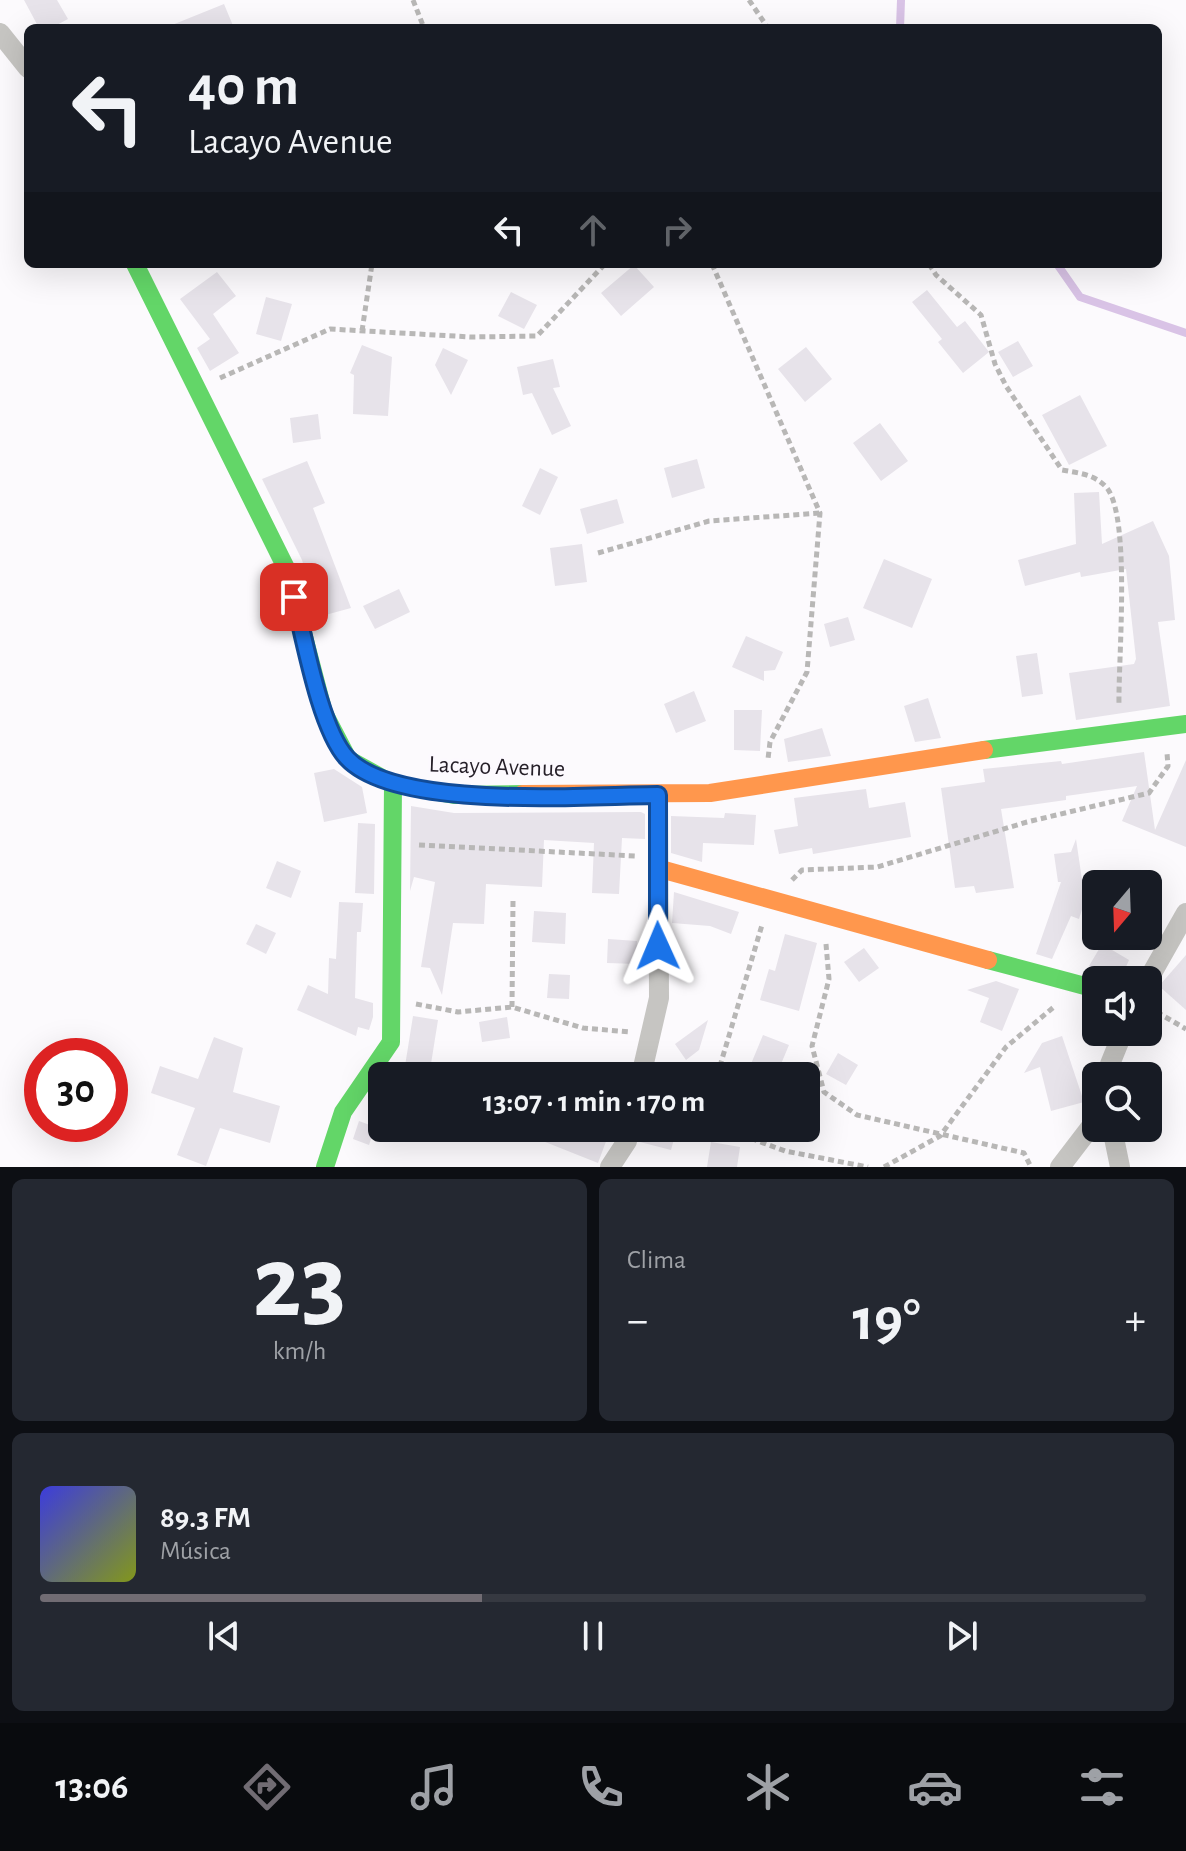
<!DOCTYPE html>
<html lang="es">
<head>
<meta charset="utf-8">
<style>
  body { margin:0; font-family:"Alegreya Sans",sans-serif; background:#242831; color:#f1f3f6; height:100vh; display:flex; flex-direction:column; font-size:30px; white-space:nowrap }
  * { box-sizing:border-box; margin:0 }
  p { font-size:26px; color:#9ea1a6 }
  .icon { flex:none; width:44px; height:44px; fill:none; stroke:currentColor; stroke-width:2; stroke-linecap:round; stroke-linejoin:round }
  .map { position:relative; height:1167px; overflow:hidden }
  .panel { display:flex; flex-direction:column; gap:12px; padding:12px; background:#0d0f14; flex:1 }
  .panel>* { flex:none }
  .banner { position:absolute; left:24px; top:24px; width:1138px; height:244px; border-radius:12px; box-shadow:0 8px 32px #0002; background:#171b24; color:#f1f3f6; overflow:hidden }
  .needle { width:52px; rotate:199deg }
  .controls { position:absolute; left:1082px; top:870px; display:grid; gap:16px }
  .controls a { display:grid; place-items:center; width:80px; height:80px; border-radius:12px; background:#171b24; box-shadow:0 8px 32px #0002; font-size:40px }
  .speed { position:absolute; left:24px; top:1038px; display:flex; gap:16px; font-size:40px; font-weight:700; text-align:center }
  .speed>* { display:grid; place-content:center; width:104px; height:104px; border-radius:50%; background:#171b24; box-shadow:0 8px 32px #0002; line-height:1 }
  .speed .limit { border:12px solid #d22; background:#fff; color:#111 }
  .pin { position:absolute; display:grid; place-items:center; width:68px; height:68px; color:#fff; margin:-34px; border-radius:16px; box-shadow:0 4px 12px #0006 }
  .me { position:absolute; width:88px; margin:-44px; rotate:359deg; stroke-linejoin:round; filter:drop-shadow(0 0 6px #0008) }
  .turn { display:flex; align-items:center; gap:28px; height:168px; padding:0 32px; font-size:36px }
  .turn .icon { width:104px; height:104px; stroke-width:2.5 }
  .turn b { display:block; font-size:56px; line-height:68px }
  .lanes { display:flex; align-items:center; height:76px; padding:0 32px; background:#0003; justify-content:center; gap:40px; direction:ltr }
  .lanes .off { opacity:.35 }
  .big { font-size:60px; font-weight:700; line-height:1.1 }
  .panel .widget { flex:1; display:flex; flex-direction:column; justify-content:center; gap:12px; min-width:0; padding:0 28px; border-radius:12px; background:#242831 }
  .panel .dial { align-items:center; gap:0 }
  .dial b { font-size:104px; line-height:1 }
  .song { display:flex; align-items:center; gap:24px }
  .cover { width:96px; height:96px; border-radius:12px; background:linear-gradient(135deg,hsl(240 70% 55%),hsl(70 70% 35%)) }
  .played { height:8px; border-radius:4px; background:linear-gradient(90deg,#716c73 40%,#363941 40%) }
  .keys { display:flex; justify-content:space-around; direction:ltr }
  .heat { display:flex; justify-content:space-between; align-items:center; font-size:44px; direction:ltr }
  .panel .tiles { flex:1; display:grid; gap:12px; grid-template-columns:1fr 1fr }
  .widget:last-child { grid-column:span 2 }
  .trip { position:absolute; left:368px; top:1062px; width:452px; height:80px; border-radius:12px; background:#171b24; box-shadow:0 8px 32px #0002; font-weight:700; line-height:80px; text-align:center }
  .tab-bar { display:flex; height:128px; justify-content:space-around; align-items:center; background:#090b0e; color:#9ea1a6 }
  .tab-bar .icon { width:56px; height:56px }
  .tab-bar .active { color:#716c73 }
  .tab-bar b { font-size:36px; color:#f1f3f6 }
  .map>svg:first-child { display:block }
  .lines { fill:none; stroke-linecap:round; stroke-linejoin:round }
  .stream { stroke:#d9c3e6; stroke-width:8 }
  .building { fill:#e7e3ea }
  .path { stroke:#b8b7b6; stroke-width:5; stroke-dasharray:6 4; stroke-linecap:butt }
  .street { stroke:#c6c5c2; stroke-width:20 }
  .fast { stroke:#63d668; stroke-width:18 }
  .slow { stroke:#ff974d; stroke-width:18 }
  .route-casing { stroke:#114b97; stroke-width:20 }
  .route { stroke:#1a73e8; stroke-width:14 }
  .labels { text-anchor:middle; stroke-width:6; stroke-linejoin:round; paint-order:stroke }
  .street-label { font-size:24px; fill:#262029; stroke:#fcf9fe }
</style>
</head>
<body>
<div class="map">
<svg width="1186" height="1167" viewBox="0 0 1186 1167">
  <rect width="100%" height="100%" fill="#fcfafd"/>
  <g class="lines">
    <!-- stream -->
    <path class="stream" d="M900,28L901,0
      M1057,264L1080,297L1186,333"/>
  </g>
  <!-- building -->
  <path class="building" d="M24,0H57L68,19L51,28H39Z
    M224,4L234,28H167V27Z
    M634,265L654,287L621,316L601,293Z
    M217,272L236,296L213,314L239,353L210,371L197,348L210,339L180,299Z
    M927,290L957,327L965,321L989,352L963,373L938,342L942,339L912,302Z
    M511,292L537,305L524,329L498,316Z
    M266,297L292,304L281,341L256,334Z
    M1018,341L1033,366L1013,377L998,352Z
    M362,345L392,357L388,416L353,414L354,375L350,373Z
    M806,347L832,379L805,402L778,369Z
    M443,348L468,360L451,395L435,365Z
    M553,359L560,387L553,388L571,426L552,435L532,393L523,395L517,367Z
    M1080,395L1107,446L1069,465L1042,415Z
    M318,414L321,439L293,443L290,418Z
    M880,423L908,461L881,481L853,443Z
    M697,459L705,488L672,498L664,468Z
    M307,461L325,503L313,508L351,608L318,617L302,560L262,479Z
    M540,468L558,477L540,515L522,506Z
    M1099,492L1102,544L1153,521L1169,556L1175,620L1158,622L1170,706L1076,720L1069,673L1134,664L1136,659L1126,569L1081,577L1080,572L1025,586L1018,560L1076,544L1074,493Z
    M617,499L624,523L587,534L580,509Z
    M582,544L587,582L555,586L550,548Z
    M884,559L932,579L912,628L863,608Z
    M399,589L410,612L375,629L363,606Z
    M848,617L855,640L830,647L824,624Z
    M746,636L783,652L775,670L764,671V681L732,667Z
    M1037,653L1043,694L1022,697L1016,656Z
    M694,691L706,721L676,733L664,704Z
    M928,698L941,738L915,742L904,706Z
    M734,710H762L760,751L734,750Z
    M822,728L831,756L788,762L784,739Z
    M1144,752L1155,830L1186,760V847L1122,821L1137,786L1066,796V800L1001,809L1014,888L976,893L974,886L955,888L941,788L985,782L983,769L1061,761L1062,764Z
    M334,769L362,787L367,813L324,822L314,773Z
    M866,789L869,808L905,802L911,837L813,854L812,848L779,854L774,830L798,826L794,798Z
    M411,806L454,813L641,812L645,814V839L622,838L619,894L592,893L594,843L544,840L542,887L486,884L484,924L453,923L442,995L430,968L421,967L435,882L414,877L410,891Z
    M725,813L756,815L754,845L703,843L702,862L671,853V816L724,818Z
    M358,823L375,824L374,894L355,893Z
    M1076,839L1085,900L1079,919L1071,916L1052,959L1036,954L1061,882H1058L1054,854L1071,852Z
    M277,861L301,871L291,898L266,888Z
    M674,892L739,912L731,934L710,926L672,923Z
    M339,902L363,903L361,932H357L355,998L373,1003V1017L369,1030L358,1027L356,1036L297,1010L308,985L328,994L329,958L336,959Z
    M534,911L566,913L565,944L532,942Z
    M256,924L276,933L266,954L246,944Z
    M785,934L817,943L799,1011L760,1000L769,969L775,971Z
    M608,939L637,941L636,964L607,963Z
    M1102,944L1129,960L1120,980H1111L1089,966Z
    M864,948L879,968L859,982L844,962Z
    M1186,955V1010L1159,986Z
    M549,974L570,975L569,999L547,998Z
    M996,981L1019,989L1002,1031L980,1022L989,998L967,990Z
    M413,1016L438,1020L430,1070L405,1066Z
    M507,1017L510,1038L482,1042L479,1022Z
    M708,1020L699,1050L686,1060L675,1044Z
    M763,1035L789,1045L776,1076H746Z
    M1062,1036L1084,1102L1051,1111L1040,1067L1024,1073L1042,1043Z
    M214,1037L243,1048L233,1092L280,1106L270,1143L220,1128L206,1166L177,1155L195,1108L151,1093L160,1066L198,1079Z
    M838,1053L858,1065L846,1085L826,1074Z
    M359,1121L375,1127L369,1145L353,1139Z
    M510,1128H611L598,1163Z
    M642,1128H677L671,1150L640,1142Z
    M711,1142L740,1147L737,1167H707Z"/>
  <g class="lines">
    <!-- path -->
    <path class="path" d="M413,0L424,28
      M749,0L768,28
      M712,264L820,513L807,672L770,742L768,759
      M929,264L936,275L981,315L995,364L1006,386L1062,470C1078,473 1095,474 1107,488C1131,519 1118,661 1119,705
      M362,331L372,264
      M220,378L330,329L471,337L537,336L605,264
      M598,553L709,521L820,513
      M419,845L636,856
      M792,880L802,870L877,867L1027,822L1149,793L1168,766L1167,753
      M826,944L829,979L812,1046L824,1092L857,1115L1024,1153L1031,1167
      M416,1004L458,1012L512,1007L583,1028L630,1032
      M512,1007L513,901
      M1148,1007L1186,1029
      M717,1076L762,925
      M723,1128L785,1151L868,1167
      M884,1167L940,1136L1006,1047L1055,1006"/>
    <!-- street -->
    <path class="street" d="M0,33L28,68
      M1148,980L1186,913
      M641,1076L659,998L658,795
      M1109,1076L1110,1064L1123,1032
      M1112,1128L1120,1167
      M610,1167L627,1141L629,1128
      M1060,1167L1096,1120"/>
    <!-- fast -->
    <path class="fast" d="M135,264L286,568L324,713L348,759L393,784L454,795L522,794
      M984,750L1186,724
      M988,960L1096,989
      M325,1167L343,1112L391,1042L393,784"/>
    <!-- slow -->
    <path class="slow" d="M522,794L710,793L984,750
      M657,868L988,960"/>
  </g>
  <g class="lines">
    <!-- route casing -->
    <g class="route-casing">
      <path id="route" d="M294,597C304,637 320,729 347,758C396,811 587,795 658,795V946"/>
    </g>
    <!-- route -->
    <use href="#route" class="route"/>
  </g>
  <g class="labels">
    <!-- street labels -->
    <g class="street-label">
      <text transform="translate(497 766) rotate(2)" y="8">Lacayo Avenue</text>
    </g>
  </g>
</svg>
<div class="controls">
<a><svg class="needle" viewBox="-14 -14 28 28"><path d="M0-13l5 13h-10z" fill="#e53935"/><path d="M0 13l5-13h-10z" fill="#9ea1a6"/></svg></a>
<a><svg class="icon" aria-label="sound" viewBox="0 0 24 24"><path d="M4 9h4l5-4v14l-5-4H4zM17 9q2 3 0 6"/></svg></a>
<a><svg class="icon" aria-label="search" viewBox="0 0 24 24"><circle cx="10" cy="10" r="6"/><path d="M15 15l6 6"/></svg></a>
</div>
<div class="speed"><div class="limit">30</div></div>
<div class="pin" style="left:294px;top:597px;background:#d93025"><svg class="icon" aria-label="arrive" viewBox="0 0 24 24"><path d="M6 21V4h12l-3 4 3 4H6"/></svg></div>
<svg class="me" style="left:658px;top:946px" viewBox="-20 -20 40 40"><path d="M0-17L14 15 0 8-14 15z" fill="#1a73e8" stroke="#fff" stroke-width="4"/></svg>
<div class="trip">13:07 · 1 min · 170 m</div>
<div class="banner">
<div class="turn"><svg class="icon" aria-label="left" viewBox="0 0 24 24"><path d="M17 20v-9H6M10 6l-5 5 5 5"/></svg><div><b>40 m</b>Lacayo Avenue</div></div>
<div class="lanes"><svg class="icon" aria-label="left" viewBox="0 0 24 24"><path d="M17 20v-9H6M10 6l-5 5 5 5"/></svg><svg class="icon off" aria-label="ahead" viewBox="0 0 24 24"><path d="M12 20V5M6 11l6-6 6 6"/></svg><svg class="icon off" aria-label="right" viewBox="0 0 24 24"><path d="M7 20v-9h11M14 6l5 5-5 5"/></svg></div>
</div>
</div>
<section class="panel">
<div class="tiles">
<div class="widget dial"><b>23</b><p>km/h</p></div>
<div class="widget"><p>Clima</p>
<div class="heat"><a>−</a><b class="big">19°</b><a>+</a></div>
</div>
<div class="widget">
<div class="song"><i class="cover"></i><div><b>89.3 FM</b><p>Música</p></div></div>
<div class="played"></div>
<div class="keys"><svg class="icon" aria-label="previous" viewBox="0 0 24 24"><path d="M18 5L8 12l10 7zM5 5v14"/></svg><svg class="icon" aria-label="pause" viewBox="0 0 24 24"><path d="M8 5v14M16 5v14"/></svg><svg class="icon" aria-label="next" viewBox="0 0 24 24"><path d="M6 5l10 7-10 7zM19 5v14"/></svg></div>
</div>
</div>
</section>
<nav class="tab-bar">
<b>13:06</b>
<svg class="icon active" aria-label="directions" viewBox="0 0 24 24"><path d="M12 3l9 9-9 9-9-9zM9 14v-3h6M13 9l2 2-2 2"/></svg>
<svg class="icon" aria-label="music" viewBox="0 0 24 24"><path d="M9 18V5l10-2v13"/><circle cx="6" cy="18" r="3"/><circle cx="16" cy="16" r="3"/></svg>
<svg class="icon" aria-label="phone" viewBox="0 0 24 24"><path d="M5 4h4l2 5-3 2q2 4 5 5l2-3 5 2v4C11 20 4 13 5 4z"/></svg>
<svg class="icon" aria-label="climate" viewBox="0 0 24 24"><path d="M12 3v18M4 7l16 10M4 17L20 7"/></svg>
<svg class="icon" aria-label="car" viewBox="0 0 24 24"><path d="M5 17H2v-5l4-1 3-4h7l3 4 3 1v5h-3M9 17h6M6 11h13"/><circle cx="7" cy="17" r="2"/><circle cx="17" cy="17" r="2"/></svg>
<svg class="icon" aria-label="filters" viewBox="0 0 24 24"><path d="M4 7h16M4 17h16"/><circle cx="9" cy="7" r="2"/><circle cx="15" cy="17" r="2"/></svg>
</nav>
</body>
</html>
